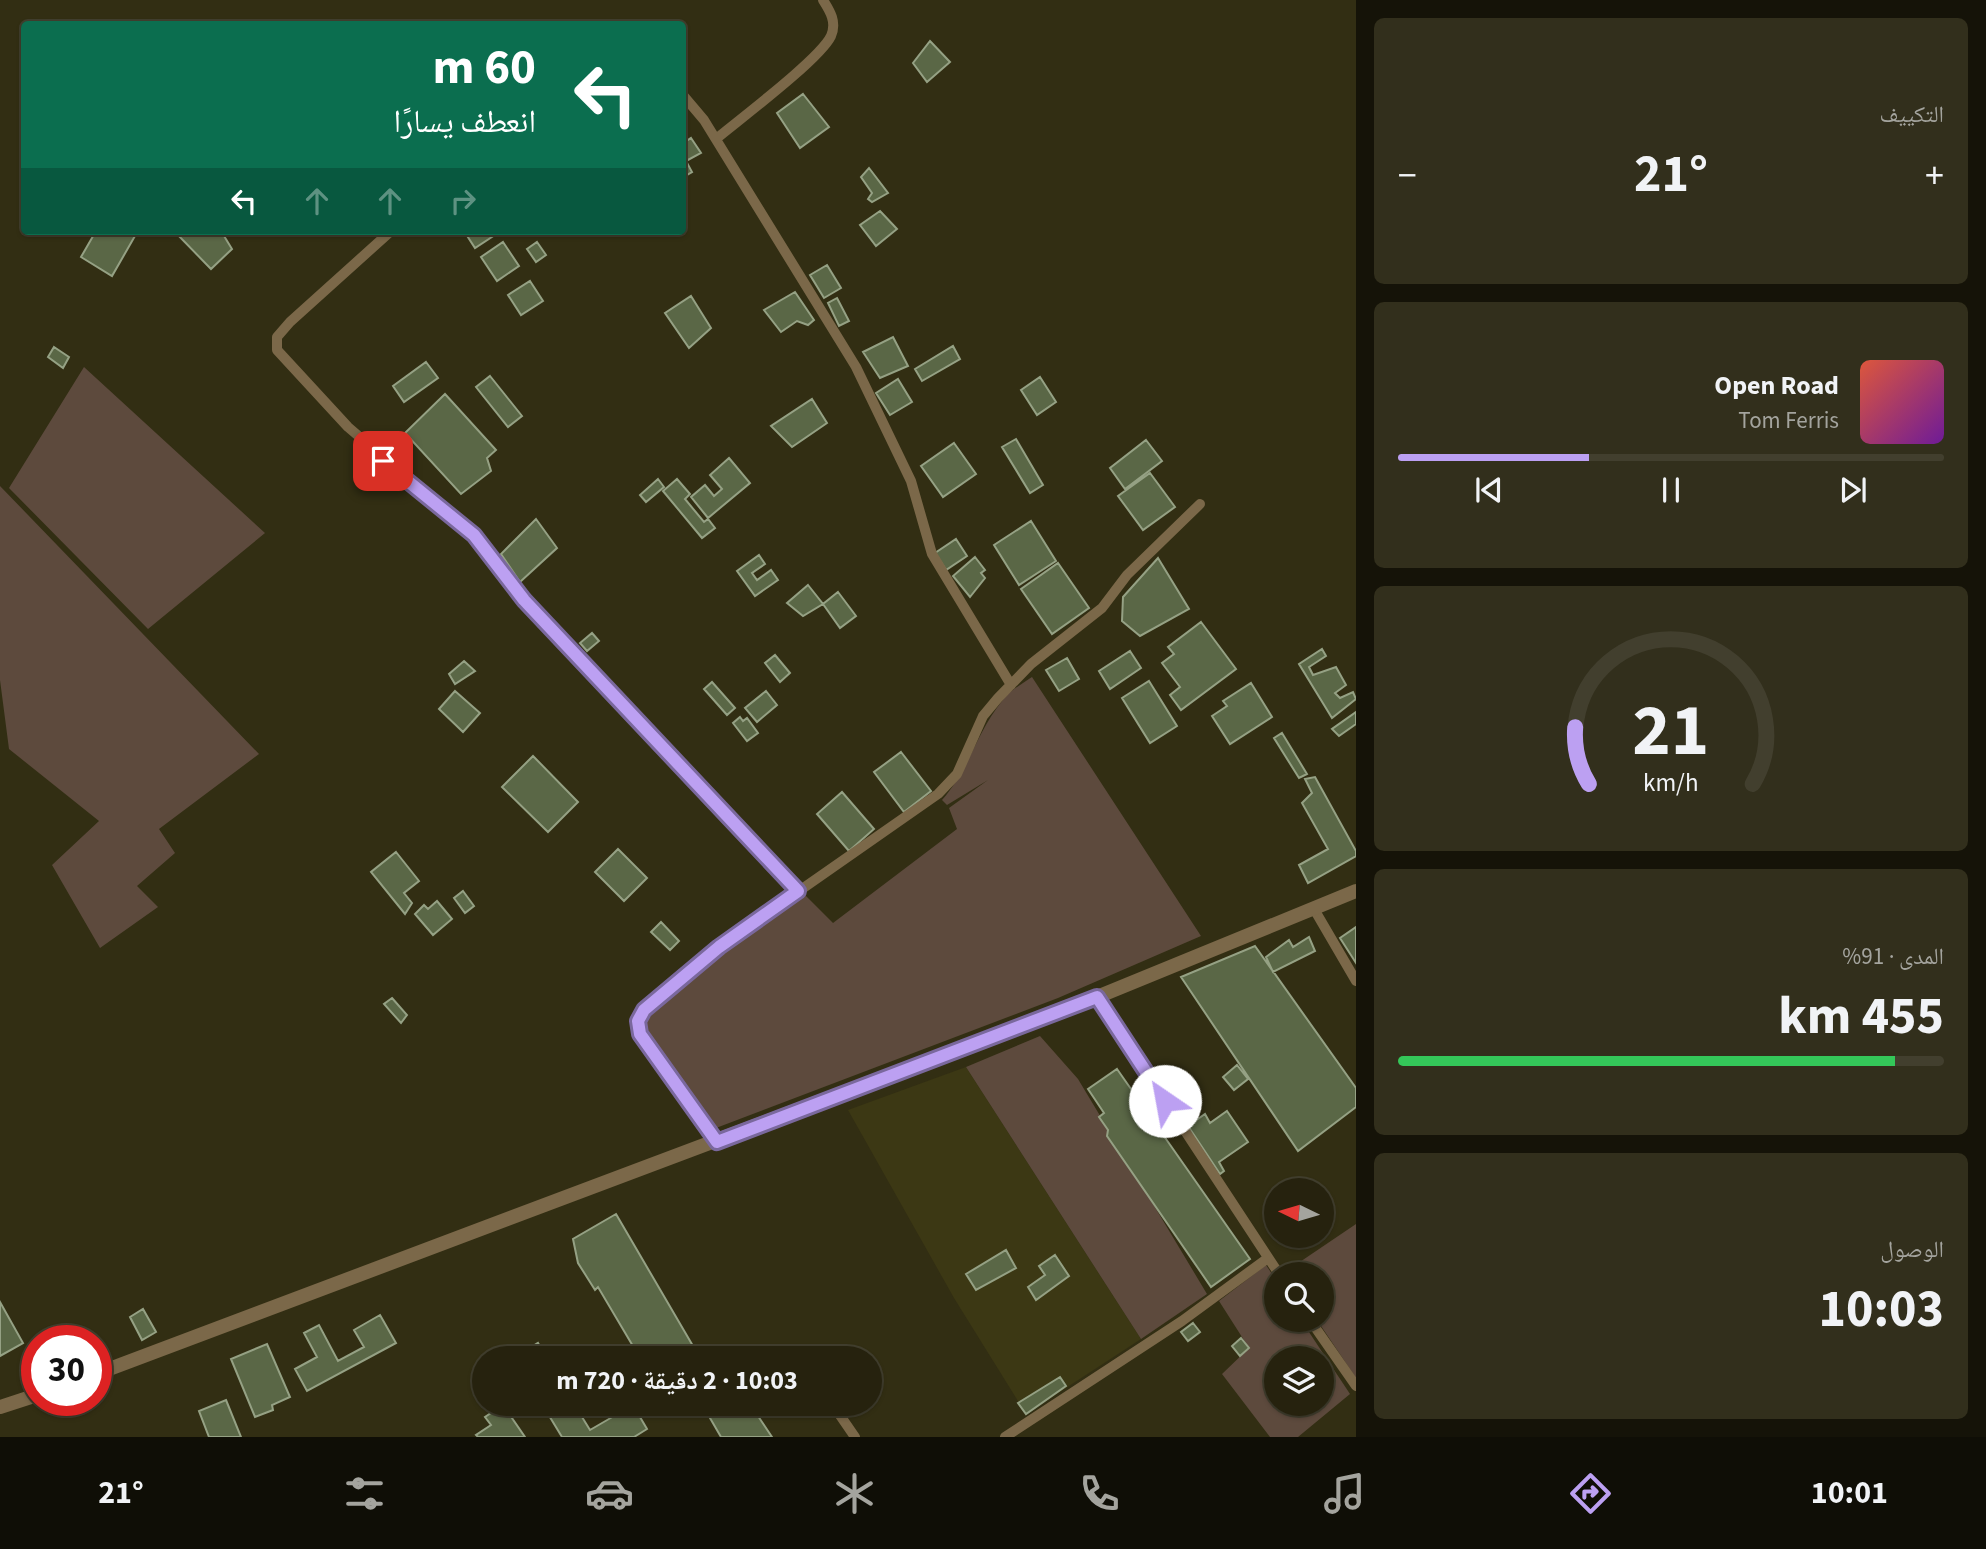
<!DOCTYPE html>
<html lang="ar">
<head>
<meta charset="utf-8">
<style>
  body { margin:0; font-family:"Source Sans 3","Noto Naskh Arabic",sans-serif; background:#322f1c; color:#f1f3f6; direction:rtl; height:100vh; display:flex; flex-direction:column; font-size:26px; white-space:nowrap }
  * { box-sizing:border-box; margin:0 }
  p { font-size:23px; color:#a4a49e }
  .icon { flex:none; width:38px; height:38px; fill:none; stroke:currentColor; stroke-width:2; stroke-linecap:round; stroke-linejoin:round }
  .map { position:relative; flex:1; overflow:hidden; direction:ltr }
  .drawer { display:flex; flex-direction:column; gap:18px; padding:18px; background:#151308; width:630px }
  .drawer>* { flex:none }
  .hud { position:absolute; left:21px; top:21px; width:665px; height:214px; border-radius:7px; box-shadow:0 2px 5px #0004,0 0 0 2px #423f2e; direction:rtl; background:#0b6e4f; color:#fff; overflow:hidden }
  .needle { width:46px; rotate:275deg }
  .controls { position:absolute; left:1264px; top:1178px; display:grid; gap:14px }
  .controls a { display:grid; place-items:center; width:70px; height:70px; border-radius:50%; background:#26220e; box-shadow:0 2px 5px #0004,0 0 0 2px #423f2e; font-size:35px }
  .speed { position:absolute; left:21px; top:1325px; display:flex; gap:14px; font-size:35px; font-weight:700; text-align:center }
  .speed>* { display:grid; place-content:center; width:91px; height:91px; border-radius:50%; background:#26220e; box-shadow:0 2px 5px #0004,0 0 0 2px #423f2e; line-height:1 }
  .speed .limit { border:10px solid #d22; background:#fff; color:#111 }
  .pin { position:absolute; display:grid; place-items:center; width:60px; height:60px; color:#fff; margin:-30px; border-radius:14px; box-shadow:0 4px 10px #0006 }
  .me { position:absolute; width:77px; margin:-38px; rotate:327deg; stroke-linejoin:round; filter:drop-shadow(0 0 5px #0008) }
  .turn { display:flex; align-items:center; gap:24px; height:147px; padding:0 35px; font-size:32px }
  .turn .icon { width:91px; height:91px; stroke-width:2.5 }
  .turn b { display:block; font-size:49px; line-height:60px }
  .lanes { display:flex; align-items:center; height:66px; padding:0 35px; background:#0003; justify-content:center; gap:35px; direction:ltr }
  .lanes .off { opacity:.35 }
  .big { font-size:52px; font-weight:700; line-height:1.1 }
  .drawer .tile { flex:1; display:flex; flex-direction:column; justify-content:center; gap:10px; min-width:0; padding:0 24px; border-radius:10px; background:#322f1c }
  .drawer .dial { align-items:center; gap:0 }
  .dial svg { height:182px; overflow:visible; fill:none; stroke:#423f2e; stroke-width:7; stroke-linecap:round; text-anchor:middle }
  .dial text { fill:#f1f3f6; stroke:none }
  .song { display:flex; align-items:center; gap:21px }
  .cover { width:84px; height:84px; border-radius:10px; background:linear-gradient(135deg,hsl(10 70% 55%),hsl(280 70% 35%)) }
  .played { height:7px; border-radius:4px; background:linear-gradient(90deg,#bca0f2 35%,#423f2e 35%) }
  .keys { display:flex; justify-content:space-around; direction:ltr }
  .heat { display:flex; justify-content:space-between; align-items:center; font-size:38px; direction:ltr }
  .charge { height:10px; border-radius:5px; background:linear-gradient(90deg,#34c759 91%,#423f2e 0) }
  .trip { position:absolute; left:472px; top:1346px; width:410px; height:70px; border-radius:35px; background:#26220e; box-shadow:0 2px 5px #0004,0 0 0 2px #423f2e; font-weight:700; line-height:70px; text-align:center; direction:rtl }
  .menu { display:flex; height:112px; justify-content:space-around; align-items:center; background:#0f0e06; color:#a4a49e }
  .menu .icon { width:49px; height:49px }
  .menu .on { color:#bca0f2 }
  .menu b { font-size:32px; color:#f1f3f6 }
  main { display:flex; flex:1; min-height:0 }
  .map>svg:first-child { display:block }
  .built { fill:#3c3814 }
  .green { fill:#5d4a3d; fill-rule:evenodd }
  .building { fill:#5a6746; stroke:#95a184; stroke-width:2 }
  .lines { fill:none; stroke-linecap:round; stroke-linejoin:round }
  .minor { stroke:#7b6849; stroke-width:10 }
  .tertiary { stroke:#7b6849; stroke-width:14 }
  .route-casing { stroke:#7a689d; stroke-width:18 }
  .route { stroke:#bca0f2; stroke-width:12 }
</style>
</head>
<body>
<main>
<section class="drawer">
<div class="tile"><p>التكييف</p>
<div class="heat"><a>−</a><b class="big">21°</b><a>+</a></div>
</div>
<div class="tile">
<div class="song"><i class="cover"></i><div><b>Open Road</b><p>Tom Ferris</p></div></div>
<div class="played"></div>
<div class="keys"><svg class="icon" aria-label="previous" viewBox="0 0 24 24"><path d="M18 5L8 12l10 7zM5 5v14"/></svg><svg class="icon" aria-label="pause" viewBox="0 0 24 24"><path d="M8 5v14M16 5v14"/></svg><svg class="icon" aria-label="next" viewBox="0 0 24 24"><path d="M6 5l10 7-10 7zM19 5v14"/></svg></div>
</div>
<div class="tile dial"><svg viewBox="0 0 100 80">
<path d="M14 69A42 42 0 1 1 86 69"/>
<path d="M14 69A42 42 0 0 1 8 44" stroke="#bca0f2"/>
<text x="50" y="56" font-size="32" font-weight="700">21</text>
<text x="50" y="72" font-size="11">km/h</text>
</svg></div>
<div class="tile"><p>المدى · 91%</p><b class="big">455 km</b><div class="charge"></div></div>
<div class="tile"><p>الوصول</p><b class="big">10:03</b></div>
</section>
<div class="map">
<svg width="1356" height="1437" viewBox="0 0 1356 1437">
  <rect width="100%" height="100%" fill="#322e13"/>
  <!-- built -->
  <path class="built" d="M966,1067L1141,1339L1026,1414L954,1298L848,1110Z"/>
  <!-- green -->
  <path class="green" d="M84,367L265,533L148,629L9,488Z
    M0,486L259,754L159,829L175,853L137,886L158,907L100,948L52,865L99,821L9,749L0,680Z
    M1032,677L1201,936L1058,998L716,1128L646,1029L645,1021L737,939L803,893L833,923L957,829L949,808L988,780L947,805L942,800C968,771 977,732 1002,701C1009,691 1022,684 1032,677Z
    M1040,1036L1078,1079L1207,1294L1141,1339L966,1067Z
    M1356,1224V1378L1317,1320H1321V1274L1285,1272Z
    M1266,1265L1276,1280V1320H1301L1350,1394L1298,1437H1270L1222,1374L1249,1348L1219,1301ZM1276,1358H1321V1404H1276Z"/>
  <!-- building -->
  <path class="building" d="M930,41L950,62L927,82L913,63Z
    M803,94L829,127L800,148L777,113Z
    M691,138L701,153L686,161L692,172L685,176L682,144Z
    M869,168L888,193L872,202L868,199L872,193L861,177Z
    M880,211L897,229L876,246L860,225Z
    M96,231H126L135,236L112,276L81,257Z
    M174,231H221L232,249L211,269Z
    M464,231H497L498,233L475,248Z
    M503,242L519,266L497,281L481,257Z
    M537,242L546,255L536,262L527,249Z
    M827,265L841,288L824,298L810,275Z
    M530,281L543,301L521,315L508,295Z
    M795,292L814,320L808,325L797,321L781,332L764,310Z
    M691,296L711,328L689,348L665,313Z
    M837,298L849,321L839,326L828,303Z
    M893,337L908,366L880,378L863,352Z
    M953,346L960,359L922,381L915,369Z
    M54,347L69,357L63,368L48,357Z
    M426,362L438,378L404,402L393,386Z
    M490,376L522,416L508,427L476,387Z
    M1040,377L1056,402L1037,415L1021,390Z
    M898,379L912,402L890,415L876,393Z
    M445,394L496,450L487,458L491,471L461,494L405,433Z
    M812,399L827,423L792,447L771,426Z
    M1016,439L1043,485L1030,493L1002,447Z
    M1146,440L1162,461L1125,489L1110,468Z
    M954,443L976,474L943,497L921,466Z
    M729,458L750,483L708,518L691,497L705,485L714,496L722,489L710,475Z
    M1150,473L1175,507L1143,530L1118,496Z
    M658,479L664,487L646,502L640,495Z
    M677,479L690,494L685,499L704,522L708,519L715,528L702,538L663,491Z
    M536,519L557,548L520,582L501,554Z
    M1031,521L1056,561L1019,585L994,545Z
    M956,539L967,556L946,570L935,553Z
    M759,555L765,564L752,573L757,580L771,570L778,580L755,596L737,571Z
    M975,557L985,570L981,573L985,578L970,597L953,576Z
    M1158,558L1189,609L1140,636L1122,621L1123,597Z
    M1058,563L1089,608L1052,634L1021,589Z
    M808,585L823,604L803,616L787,603Z
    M838,592L856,616L840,628L823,604Z
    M1201,622L1236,669L1181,710L1170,695L1180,687L1162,663L1174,654L1168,647Z
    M592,633L599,641L587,651L580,643Z
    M1322,649L1326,656L1309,667L1313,675L1336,667L1346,685L1335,693L1340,698L1353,692L1356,699L1332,718L1299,664Z
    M1130,651L1141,668L1110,689L1099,671Z
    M775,655L790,673L780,682L765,663Z
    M1067,658L1079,679L1059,691L1046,670Z
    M464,661L475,671L455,684L449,674Z
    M1149,681L1177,726L1150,743L1122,698Z
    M712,682L735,708L727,715L704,689Z
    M1251,683L1272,717L1230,744L1212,716L1227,706L1223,701Z
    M455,691L480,713L463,732L439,709Z
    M766,691L777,705L757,722L745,708Z
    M1356,712V724L1339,736L1332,729Z
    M740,717L743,721L747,718L758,733L747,741L733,723Z
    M1282,733L1307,774L1299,778L1274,738Z
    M901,752L931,791L904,812L874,772Z
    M533,756L578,802L548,832L502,787Z
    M1315,777L1356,851V856L1308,883L1299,865L1328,849L1302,803L1312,793L1305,779Z
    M842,792L874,829L849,851L817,814Z
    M618,849L647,878L624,901L595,872Z
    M396,852L419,881L404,893L412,903L405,914L371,872Z
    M463,891L474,906L465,913L454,898Z
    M437,901L452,919L433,935L415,914L424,905L428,909Z
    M661,922L679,941L670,950L651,932Z
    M1356,927V963L1340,938Z
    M1309,937L1315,951L1273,972L1266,957L1289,940L1293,947Z
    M1255,946L1356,1088V1107L1298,1151L1181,977Z
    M392,998L407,1015L401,1023L384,1004Z
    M1237,1065L1248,1079L1234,1090L1223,1077Z
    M1117,1069L1250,1259L1211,1287L1107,1136L1108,1130L1099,1117L1104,1113L1088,1089Z
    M1227,1111L1248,1142L1219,1162L1224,1171L1220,1174L1188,1126L1205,1114L1210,1123Z
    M616,1214L700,1358H640L598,1287L595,1290L578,1263L573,1239Z
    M1006,1250L1016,1268L976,1290L966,1274Z
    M1055,1255L1069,1276L1036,1300L1028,1287L1045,1275L1039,1266Z
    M0,1302L23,1343L0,1356Z
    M143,1309L156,1332L142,1340L130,1317Z
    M380,1315L396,1343L307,1391L295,1369L317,1357L304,1333L319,1325L338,1361L364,1347L354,1330Z
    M1193,1323L1200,1332L1188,1341L1181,1332Z
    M1241,1338L1249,1348L1240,1356L1232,1346Z
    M538,1343L547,1358H515V1357Z
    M267,1344L290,1397L272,1405L273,1410L255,1417L231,1359Z
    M1060,1377L1066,1386L1026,1414L1018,1403Z
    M226,1400L241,1437H209L199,1411Z
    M542,1404H574L590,1430L633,1405L647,1429L634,1437H562Z
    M707,1404H750L772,1437H721L703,1406Z
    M503,1405L525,1437H478L476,1435L491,1425L485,1417Z"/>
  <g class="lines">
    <!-- minor -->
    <path class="minor" d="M682,94L704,120L856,367L911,481L932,554L1011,685
      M716,139C740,119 820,59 831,36C837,22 830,11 823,0
      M391,231L290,322L277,337V350L348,427L474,535L524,600L798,891
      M1314,909L1356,981
      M1097,997L1279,1274
      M717,1142L640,1034L638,1021L644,1010L719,947L938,794L957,774L983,716L998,698L1031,664L1102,608L1127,575L1200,504
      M1310,1320L1356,1386
      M835,1408L855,1437
      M1005,1437L1182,1321L1268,1258"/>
    <!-- tertiary -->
    <path class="tertiary" d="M96,1374L1097,997L1356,891
      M0,1407L37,1395"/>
  </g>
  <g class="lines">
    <!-- route casing -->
    <g class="route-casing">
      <path id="route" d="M383,461L474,535L524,600L798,891L719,947L644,1010L638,1021L640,1034L717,1142L1097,997L1165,1101"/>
    </g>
    <!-- route -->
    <use href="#route" class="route"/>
  </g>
</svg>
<div class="controls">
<a><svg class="needle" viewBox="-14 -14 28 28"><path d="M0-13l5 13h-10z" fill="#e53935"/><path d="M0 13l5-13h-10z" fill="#a4a49e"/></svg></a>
<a><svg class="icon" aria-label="search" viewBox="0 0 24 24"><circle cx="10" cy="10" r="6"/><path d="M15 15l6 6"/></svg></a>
<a><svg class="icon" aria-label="layers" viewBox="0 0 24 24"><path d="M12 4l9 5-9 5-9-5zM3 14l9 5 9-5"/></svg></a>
</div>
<div class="speed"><div class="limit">30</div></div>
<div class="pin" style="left:383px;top:461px;background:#d93025"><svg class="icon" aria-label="arrive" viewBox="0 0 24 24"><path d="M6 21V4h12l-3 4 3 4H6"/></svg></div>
<svg class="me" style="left:1165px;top:1101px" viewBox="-20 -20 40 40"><circle r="19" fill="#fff"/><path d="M0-13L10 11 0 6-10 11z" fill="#bca0f2"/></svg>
<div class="trip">10:03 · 2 دقيقة · 720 m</div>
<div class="hud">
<div class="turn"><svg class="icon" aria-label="left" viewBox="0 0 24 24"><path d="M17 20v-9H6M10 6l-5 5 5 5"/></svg><div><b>60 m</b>انعطف يسارًا</div></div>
<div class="lanes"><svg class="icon" aria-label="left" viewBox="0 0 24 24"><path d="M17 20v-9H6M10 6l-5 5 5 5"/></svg><svg class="icon off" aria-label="ahead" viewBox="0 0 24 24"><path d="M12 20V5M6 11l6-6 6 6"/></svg><svg class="icon off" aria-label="ahead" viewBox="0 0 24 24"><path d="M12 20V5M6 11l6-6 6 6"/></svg><svg class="icon off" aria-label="right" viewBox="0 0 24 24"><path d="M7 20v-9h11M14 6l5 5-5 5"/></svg></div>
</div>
</div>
</main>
<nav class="menu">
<b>10:01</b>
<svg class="icon on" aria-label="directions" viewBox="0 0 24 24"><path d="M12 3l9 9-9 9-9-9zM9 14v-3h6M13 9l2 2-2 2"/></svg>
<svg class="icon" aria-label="music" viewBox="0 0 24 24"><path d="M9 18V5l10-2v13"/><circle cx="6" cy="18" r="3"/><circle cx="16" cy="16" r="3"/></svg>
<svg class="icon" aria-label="phone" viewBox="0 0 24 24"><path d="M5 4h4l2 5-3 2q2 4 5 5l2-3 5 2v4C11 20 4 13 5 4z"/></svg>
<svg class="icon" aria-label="climate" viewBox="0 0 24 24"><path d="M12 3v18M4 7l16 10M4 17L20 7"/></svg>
<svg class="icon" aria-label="car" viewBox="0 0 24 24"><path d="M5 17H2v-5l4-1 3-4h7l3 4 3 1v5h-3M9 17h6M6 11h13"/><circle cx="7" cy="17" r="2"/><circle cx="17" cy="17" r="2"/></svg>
<svg class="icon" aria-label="filters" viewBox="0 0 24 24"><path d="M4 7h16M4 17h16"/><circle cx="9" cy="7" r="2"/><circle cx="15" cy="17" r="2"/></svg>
<b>21°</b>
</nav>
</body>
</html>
